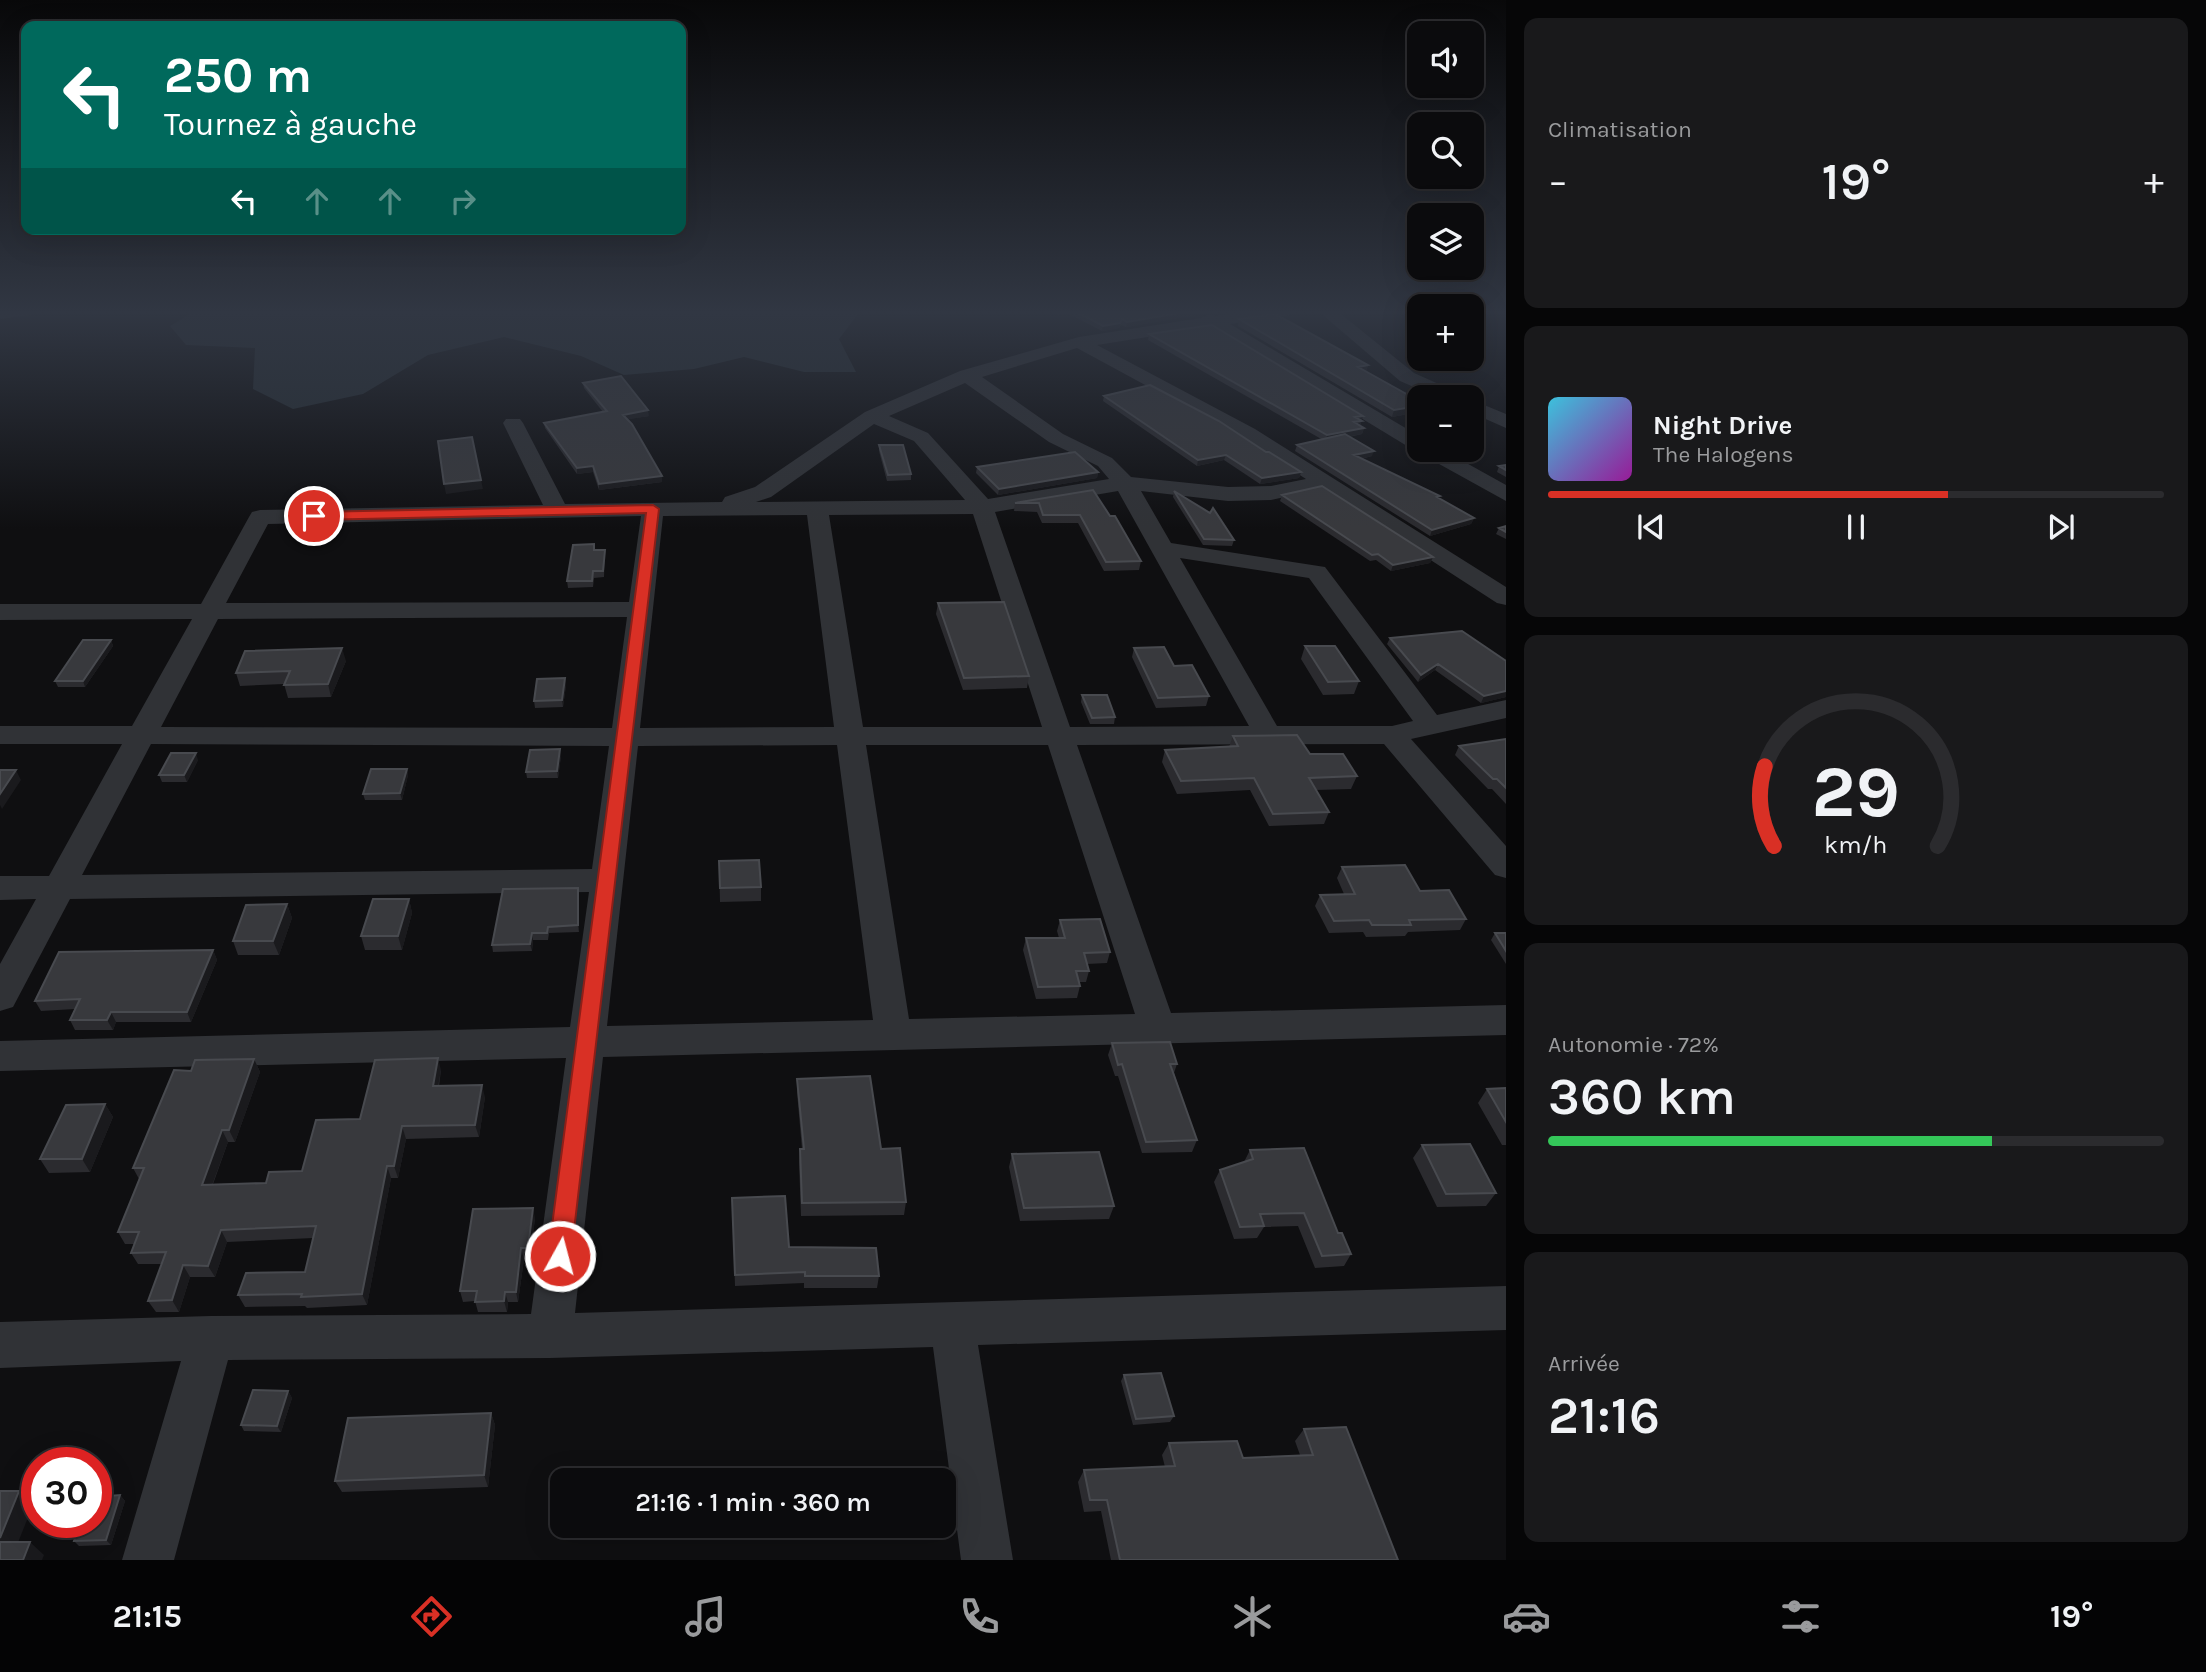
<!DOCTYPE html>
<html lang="fr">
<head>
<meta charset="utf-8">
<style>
  body { margin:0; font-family:Karla,sans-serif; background:#19191b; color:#f1f3f6; height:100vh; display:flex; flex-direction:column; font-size:26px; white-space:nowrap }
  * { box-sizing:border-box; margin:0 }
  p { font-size:23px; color:#9a9b9d }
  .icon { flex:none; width:38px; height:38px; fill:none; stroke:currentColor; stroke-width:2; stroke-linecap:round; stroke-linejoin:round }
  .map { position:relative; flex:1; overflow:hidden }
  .side { display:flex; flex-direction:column; gap:18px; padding:18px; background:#060607; width:700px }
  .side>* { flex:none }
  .hud { position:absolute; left:21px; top:21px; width:665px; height:214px; border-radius:14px; box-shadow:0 7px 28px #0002,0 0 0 2px #2b2b2e; background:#00695c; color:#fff; overflow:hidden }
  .controls { position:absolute; left:1407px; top:21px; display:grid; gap:14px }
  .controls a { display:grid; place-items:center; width:77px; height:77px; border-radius:14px; background:#0b0b0d; box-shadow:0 7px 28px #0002,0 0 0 2px #2b2b2e; font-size:35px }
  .speed { position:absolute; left:21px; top:1447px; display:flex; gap:14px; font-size:35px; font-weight:700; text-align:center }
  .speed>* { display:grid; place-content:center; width:91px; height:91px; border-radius:50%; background:#0b0b0d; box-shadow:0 7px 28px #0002,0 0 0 2px #2b2b2e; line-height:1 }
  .speed .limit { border:10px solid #d22; background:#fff; color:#111 }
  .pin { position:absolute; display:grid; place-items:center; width:60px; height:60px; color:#fff; margin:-30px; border:4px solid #fff; border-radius:50%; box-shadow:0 2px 7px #0007 }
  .me { position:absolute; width:77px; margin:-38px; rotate:7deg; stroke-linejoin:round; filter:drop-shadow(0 0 5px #0008) }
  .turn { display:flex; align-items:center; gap:24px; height:147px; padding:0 28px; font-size:32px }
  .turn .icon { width:91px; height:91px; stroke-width:2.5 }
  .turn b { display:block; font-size:49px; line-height:60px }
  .lanes { display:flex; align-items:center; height:66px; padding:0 28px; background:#0003; justify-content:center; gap:35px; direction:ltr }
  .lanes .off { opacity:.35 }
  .big { font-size:52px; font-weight:600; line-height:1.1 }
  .side .tile { flex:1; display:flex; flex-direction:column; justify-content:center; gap:10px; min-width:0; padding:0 24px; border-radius:14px; background:#19191b }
  .side .dial { align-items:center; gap:0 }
  .dial svg { height:182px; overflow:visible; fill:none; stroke:#2b2b2e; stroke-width:7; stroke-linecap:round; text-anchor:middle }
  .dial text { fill:#f1f3f6; stroke:none }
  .song { display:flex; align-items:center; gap:21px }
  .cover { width:84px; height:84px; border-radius:10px; background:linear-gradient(135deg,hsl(190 70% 55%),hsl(300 70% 35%)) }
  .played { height:7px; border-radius:4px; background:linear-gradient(90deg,#d93025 65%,#2b2b2e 65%) }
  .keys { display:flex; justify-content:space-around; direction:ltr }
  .heat { display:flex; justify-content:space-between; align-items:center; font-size:38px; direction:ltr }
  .charge { height:10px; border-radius:5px; background:linear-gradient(90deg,#34c759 72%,#2b2b2e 0) }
  .trip { position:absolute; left:550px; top:1468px; width:406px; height:70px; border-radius:14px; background:#0b0b0d; box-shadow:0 7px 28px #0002,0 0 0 2px #2b2b2e; font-weight:600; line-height:70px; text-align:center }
  .tab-bar { display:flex; height:112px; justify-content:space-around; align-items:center; background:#040405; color:#9a9b9d }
  .tab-bar .icon { width:49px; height:49px }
  .tab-bar .selected { color:#d93025 }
  .tab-bar b { font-size:32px; color:#f1f3f6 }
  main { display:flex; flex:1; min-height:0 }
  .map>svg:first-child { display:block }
  .water { fill:#262e34 }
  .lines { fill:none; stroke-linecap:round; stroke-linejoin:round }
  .street { fill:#303236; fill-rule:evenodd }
  .wall { fill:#2b2b2f }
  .shaded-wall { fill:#1a1a1d }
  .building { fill:#38393d; stroke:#484a4f; stroke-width:2 }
  .route { fill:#d93025; stroke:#8d1f18; stroke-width:2 }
</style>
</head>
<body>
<main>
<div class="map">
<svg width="1506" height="1560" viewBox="0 0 1506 1560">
  <rect width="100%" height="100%" fill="#0f0f11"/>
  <!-- water -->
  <path class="water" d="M197,310H861L839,339L856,372H804L744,357L694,369L624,375L581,356L504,337L428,355L363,394L293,409L253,389L255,348L186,345L170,326Z"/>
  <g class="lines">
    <!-- street -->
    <path class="street" d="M0,310H38L30,315L0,319Z
      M1253,310H1298L1290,315L1230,324L1419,436V450H1443L1506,485V501L1412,449L1211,327L1097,345L1255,429L1506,587V605L1497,603L1321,489L1271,500L1228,501L1141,491L1171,543L1325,567L1437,715L1506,700V718L1411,739L1506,846V878L1495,875L1384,744L1077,745L1171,1013L1506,1005V1035L603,1057L575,1313L1506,1286V1330L978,1345L1013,1560H961L933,1347L550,1358L228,1360L174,1560H122L181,1361L0,1368V1322L211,1316L531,1314L566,1058L0,1071V1041L570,1027L589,892L70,899L13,1007L0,1011V964L36,899L0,900V876H49L122,744H0V726H132L192,619L0,620V604H201L249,517L252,512L260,510L543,505L503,423L506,419H520L523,423L565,504L722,502L725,497L755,487L865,412L960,371L1079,337L1201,318L1209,314L1216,316ZM1077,348L1241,437L1306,479L1271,486L1228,487L1131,477L1112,458L1063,434L982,377ZM965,383L1049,442L1098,466L1109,479L988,499L928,433L889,416ZM874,424L914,441L965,500L756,502L771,497ZM1118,491L1249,726L1070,727L995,512ZM973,514L1042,727H863L829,515ZM807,515L834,727L640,728L663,516ZM641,516L629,602L226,603L268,524ZM1180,558L1309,578L1413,721L1392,726H1277ZM627,617L612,728L161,727L218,619ZM151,744L609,746L592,869L82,875ZM837,745L873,1020L607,1026L638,746ZM866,745H1048L1135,1014L909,1019Z
      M1317,310H1336L1414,373L1459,393L1462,397H1437L1400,381Z
      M1472,400L1506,414V428L1472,413Z"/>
  </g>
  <!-- wall -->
  <path class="wall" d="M1049,310H1226L1126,327L1121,325L1119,328L1102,331L1069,314L1058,315Z
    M1239,319L1368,365L1366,371L1419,406V412L1392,417L1238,326Z
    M1149,334L1363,416L1360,426L1364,428L1362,434L1349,437L1372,456L1361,459L1439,499L1474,518L1471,524L1430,536L1295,451L1297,445L1323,440L1148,340Z
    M583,383L649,416L628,419L662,476V482L599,490L593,472L577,474L545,428L544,423L603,412L584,388Z
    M1104,396L1266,452L1301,472L1299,478L1260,484L1224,460L1197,466L1103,401Z
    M879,445L911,474V480L887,481L879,451Z
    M1506,465V477L1497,472L1499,466Z
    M977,467L1098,472L1097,478L998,495L976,473Z
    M1093,490L1141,561L1139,570L1104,571L1078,523H1042L1037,512L1014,511L1015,503Z
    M1174,491L1234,540L1232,546L1203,545L1173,497Z
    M1282,495L1433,557L1430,563L1391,571L1376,560L1370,561L1280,501Z
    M1506,526V539L1496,534L1499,528Z
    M594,544L595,550H605L604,577L594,578L593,587L568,588L567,581Z
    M938,603L1029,676L1027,688L963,690L936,614Z
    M1390,638L1506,661V697L1481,703L1435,670L1418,682L1387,644Z
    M111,640L113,646L85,687H58L55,681Z
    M1305,646L1359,681L1354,694L1323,695L1301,659Z
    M1134,648L1174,666L1209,696L1206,706L1156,708L1132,657Z
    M346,661L331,697L288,698L284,684L240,686L236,673Z
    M566,685L563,707L535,708L534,701Z
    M1082,695L1115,717L1114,724H1090L1081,702Z
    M1233,736L1310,754L1357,776L1351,789L1316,790L1329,812L1324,824L1269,826L1250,790L1177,794L1162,762L1165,750L1229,747Z
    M1506,739V804L1492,789H1488L1455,755L1459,746Z
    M561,756L558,778H527L526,772Z
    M198,760L187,782H162L159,775Z
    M407,769L408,775L402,800H365L363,794Z
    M719,861L761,887V901L720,902Z
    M1342,867L1420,891L1466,919L1460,930L1408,932L1405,936L1366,937L1363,932L1329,933L1315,906L1320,895L1344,894L1337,878Z
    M578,888L579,932L549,933L548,940H533L532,951L493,952L492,945Z
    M409,899L412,913L402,950H365L361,936Z
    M287,904L292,918L279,955H238L233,941Z
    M1060,920L1110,952L1107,963L1087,964L1089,971L1086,982H1079L1080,986L1077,998L1036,999L1023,950L1026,938H1059L1057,931Z
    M1495,933H1506V964L1491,940Z
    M213,950L217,960L191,1022H116L113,1030H75L70,1020L75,1009L41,1011L35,1001Z
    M1112,1043L1177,1064L1174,1073L1197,1140L1192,1152L1142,1153L1118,1076H1115L1108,1055Z
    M254,1059L260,1072L235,1142H228L213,1184L266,1183L302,1171L360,1119L441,1070L439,1086L485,1097L479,1137L406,1139L398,1178H391L367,1305L307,1308L305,1306L245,1307L238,1295L305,1272L313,1238L227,1242L215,1277H190L179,1312H156L148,1301L162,1264H138L131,1253L134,1244H125L118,1232L139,1179L133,1168L191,1071Z
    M797,1079L881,1149L906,1202L904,1215L801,1216L799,1162L800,1149H802L797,1092Z
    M1506,1088V1145H1502L1478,1103L1487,1089Z
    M105,1104L113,1117L90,1172L49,1173L40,1159Z
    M1422,1145L1496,1193L1486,1206L1437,1207L1413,1158Z
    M1250,1150L1338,1233L1351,1254L1344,1266L1315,1268L1298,1226L1264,1227L1257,1238L1234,1239L1214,1182L1220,1170L1244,1162Z
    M1012,1154L1114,1206L1109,1219L1020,1221L1009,1167Z
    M732,1198L789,1247L879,1276L877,1288H804V1283L735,1286Z
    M535,1218L530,1259H524L518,1302H508L507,1312H478L475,1301L463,1302L460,1291Z
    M1124,1375L1174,1416L1170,1422L1133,1425L1121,1381Z
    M288,1391L292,1398L281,1432L244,1431L241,1425Z
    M491,1413L495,1425L488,1487L342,1492L335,1481Z
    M1304,1429L1398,1560H1111L1101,1511L1084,1512L1078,1482L1084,1470L1165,1467L1162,1455L1169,1443L1243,1458L1300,1455L1295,1441Z
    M120,1495L125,1501L111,1545L79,1546L74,1541Z"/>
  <!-- shaded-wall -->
  <path class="shaded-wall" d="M1197,310H1226L1126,327L1127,322Z
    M1122,319L1119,328L1102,331L1103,326Z
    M1368,365L1366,372L1358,367Z
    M1419,406V412L1392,417L1394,410Z
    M648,410L649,416L624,420L623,415Z
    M1363,416L1360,426L1352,428L1355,417Z
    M1364,428L1362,434L1326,441L1327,435Z
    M1374,451L1372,456L1352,461L1354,455Z
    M1226,455L1224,460L1197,466L1198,460Z
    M593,466V472L577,474V468Z
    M1098,472L1097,478L998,495L999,489Z
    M1301,472L1299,478L1260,484L1262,478Z
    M662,476V482L599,490V484Z
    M481,480L483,489L446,494L444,484Z
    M1474,518L1471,524L1430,536L1432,530Z
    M1433,557L1430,563L1391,571L1393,565Z
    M111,640L113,646L85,687L83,681Z
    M342,648L346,661L331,697L328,684Z
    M1438,664L1435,670L1418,682L1421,675Z
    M565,678L566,685L563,707L562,700Z
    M1506,691V697L1481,703L1484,696Z
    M560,749L561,756L558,778L557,771Z
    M196,753L198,760L187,782L184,775Z
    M407,769L408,775L402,800L400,793Z
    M16,770L21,780L2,809L0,805V794Z
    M578,888L579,895V932L578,925Z
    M409,899L412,913L402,950L398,936Z
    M287,904L292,918L279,955L273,941Z
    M532,933L533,940L532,951L530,944Z
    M213,950L217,960L191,1022L187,1012Z
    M111,1012L116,1022L113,1030L107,1020Z
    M438,1058L441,1070L436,1098L433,1086Z
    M254,1059L260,1072L235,1142L229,1130Z
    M482,1085L485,1097L479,1137L475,1125Z
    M105,1104L113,1117L90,1172L82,1159Z
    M402,1126L406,1139L398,1178L394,1166Z
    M222,1130L228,1142L208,1196L202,1185Z
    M387,1166L391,1178L367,1305L362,1294Z
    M533,1208L535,1218L530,1259L528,1248Z
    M221,1230L227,1242L215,1277L208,1266Z
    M521,1248L524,1259L518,1302L516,1292Z
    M183,1265L190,1277L179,1312L172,1300Z
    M505,1292L508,1302L507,1312L504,1301Z
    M288,1391L292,1398L281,1432L277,1426Z
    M491,1413L495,1425L488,1487L484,1475Z
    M19,1491L33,1505L13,1555L0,1544V1538Z
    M120,1495L125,1501L111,1545L106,1540Z
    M30,1542L44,1555L42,1560H23Z"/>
  <!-- building -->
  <path class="building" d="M1073,310H1197L1127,322L1122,319L1120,323L1103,326Z
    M1275,314L1368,365L1358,367L1419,401V406L1394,410L1239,319Z
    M1212,325L1363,416L1355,417L1362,421L1354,422L1364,428L1327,435L1149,334Z
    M621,376L648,410L623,415L632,424L662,476L599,484L593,466L577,468L544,423L607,411L583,383Z
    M1150,385L1219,421L1266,452H1269L1301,472L1262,478L1226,455L1198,460L1104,396Z
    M1345,434L1374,451L1354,455L1440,496L1437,497L1474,518L1432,530L1297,445Z
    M472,437L481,480L444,484L438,441Z
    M879,445H903L911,474L888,475Z
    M1075,452L1098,472L999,489L977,467Z
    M1506,465V470L1499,466Z
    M1322,486L1433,557L1393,565L1378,554L1372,555L1282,495Z
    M1093,490L1110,516H1115L1141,561L1106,562L1080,515H1043L1039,503H1015Z
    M1174,491L1210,513L1213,508L1234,540L1204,539Z
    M1506,526V532L1499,528Z
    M594,544V550H605L603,571H593L592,581H567L573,545Z
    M1004,602L1029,676L964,678L938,603Z
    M1462,631L1506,661V691L1484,696L1438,664L1421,675L1390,638Z
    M83,640H111L83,681H55Z
    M1305,646H1335L1359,681L1328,682Z
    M1164,647L1174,666L1192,665L1209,696L1158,698L1134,648Z
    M342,648L328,684L284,685L290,671L236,673L245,651Z
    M565,678L562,700L534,701L537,679Z
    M1082,695H1107L1115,717L1092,718Z
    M1297,735L1310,754H1343L1357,776L1309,778L1329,812L1273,814L1254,778L1181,781L1165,750L1238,746L1233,736Z
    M1506,739V788L1497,779H1493L1459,746Z
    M560,749L557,771L526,772L530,750Z
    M171,753H196L184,775H159Z
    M371,769H407L400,793L363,794Z
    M0,770H16L0,794Z
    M759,860L761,887L720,888L719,861Z
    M1405,865L1420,891L1449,890L1466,919L1409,920L1411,925H1372L1369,920L1334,921L1320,895L1355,894L1342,867Z
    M578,888V925L548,927L547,933H532L530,944L492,945L503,889Z
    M373,899H409L398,936H361Z
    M287,904L273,941H233L246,905Z
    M1100,919L1110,952L1084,953L1089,971H1076L1080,986L1038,987L1026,938H1065L1060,920Z
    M1495,933H1506V951Z
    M213,950L187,1012H111L107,1020H70L80,999L35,1001L59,952Z
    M1170,1042L1177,1064H1170L1197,1140L1146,1142L1122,1064L1118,1065L1112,1043Z
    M438,1058L433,1086L482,1085L475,1125L402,1126L394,1166H387L362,1294L301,1297L302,1294L238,1295L246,1273L305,1272L316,1226L221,1230L208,1266L183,1265L172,1300L148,1301L166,1252L131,1253L139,1232H118L144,1168H133L174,1070L191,1071L195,1060L254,1059L229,1130H222L202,1185L266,1183L269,1172L302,1171L316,1120L360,1119L375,1060Z
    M870,1076L881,1149L900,1148L906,1202L802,1203L800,1149H804L797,1079Z
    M1506,1088V1122L1487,1089Z
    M105,1104L82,1159H40L66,1105Z
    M1470,1144L1496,1193L1446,1194L1422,1145Z
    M1304,1148L1338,1233H1342L1351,1254L1322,1256L1304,1213L1260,1214L1264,1226L1240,1227L1220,1170L1253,1159L1250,1150Z
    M1099,1152L1114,1206L1024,1208L1012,1154Z
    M785,1196L789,1247L876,1248L879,1276H805V1272L735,1275L732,1198Z
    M533,1208L528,1248H521L516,1292H505L504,1301L475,1302L477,1291H460L473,1209Z
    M1161,1373L1174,1416L1136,1419L1124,1375Z
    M253,1390L288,1391L277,1426L241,1425Z
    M491,1413L484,1475L335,1481L348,1418Z
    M1346,1427L1398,1560H1120L1107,1500H1090L1084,1470L1175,1466L1169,1443L1237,1441L1243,1458L1313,1455L1304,1429Z
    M0,1491H19L0,1538Z
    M120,1495L106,1540L74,1541L80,1522H96V1497Z
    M0,1542H30L23,1560H0Z"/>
  <!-- sky -->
  <linearGradient id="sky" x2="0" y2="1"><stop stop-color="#080809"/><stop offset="0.59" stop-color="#313743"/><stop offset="1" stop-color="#313743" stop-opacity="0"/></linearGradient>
  <rect width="1506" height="529" fill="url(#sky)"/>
  <!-- route -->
  <path class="route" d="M653,505L659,509L571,1256L568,1263L560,1266L552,1263L548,1256L646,513L314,520L308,516L314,512Z"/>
</svg>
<div class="controls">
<a><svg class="icon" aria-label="sound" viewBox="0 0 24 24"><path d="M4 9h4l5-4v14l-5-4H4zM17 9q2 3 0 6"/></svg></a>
<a><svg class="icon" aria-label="search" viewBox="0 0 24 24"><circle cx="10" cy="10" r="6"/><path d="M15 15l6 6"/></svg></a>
<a><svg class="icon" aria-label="layers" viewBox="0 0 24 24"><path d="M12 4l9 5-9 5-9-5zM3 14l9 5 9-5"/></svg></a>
<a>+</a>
<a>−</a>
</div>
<div class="speed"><div class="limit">30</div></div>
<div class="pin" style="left:314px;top:516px;background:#d93025"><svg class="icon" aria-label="arrive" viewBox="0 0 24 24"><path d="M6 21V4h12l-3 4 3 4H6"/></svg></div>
<svg class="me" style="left:560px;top:1256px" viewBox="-20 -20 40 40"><circle r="17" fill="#d93025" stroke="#fff" stroke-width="3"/><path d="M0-11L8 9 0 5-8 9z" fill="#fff"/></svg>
<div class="trip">21:16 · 1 min · 360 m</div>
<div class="hud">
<div class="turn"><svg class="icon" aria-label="left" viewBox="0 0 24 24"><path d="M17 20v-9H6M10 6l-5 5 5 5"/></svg><div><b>250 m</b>Tournez à gauche</div></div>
<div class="lanes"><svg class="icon" aria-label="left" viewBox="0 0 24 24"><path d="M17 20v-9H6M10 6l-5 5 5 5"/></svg><svg class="icon off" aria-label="ahead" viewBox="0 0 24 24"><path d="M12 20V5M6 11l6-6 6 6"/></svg><svg class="icon off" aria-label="ahead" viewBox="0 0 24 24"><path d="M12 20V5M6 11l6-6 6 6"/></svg><svg class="icon off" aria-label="right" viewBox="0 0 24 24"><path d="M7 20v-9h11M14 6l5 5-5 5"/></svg></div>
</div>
</div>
<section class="side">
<div class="tile"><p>Climatisation</p>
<div class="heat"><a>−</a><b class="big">19°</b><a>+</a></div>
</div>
<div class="tile">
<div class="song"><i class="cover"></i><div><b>Night Drive</b><p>The Halogens</p></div></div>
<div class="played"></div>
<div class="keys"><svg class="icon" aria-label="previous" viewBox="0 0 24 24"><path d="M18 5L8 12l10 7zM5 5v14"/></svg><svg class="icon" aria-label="pause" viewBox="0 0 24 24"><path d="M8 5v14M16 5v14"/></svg><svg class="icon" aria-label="next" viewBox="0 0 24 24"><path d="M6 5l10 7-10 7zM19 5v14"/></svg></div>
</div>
<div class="tile dial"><svg viewBox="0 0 100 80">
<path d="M14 69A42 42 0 1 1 86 69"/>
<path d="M14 69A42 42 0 0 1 10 34" stroke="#d93025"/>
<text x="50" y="56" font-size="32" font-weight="700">29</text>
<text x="50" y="72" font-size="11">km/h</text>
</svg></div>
<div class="tile"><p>Autonomie · 72%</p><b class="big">360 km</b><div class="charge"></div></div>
<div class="tile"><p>Arrivée</p><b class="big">21:16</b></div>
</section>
</main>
<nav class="tab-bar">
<b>21:15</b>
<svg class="icon selected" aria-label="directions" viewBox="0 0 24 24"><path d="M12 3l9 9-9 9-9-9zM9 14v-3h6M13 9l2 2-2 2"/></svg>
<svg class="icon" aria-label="music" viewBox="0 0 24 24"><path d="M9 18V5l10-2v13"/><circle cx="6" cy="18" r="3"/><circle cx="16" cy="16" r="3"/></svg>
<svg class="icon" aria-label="phone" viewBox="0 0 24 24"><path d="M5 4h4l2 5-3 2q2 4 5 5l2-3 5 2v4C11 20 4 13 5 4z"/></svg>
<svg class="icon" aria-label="climate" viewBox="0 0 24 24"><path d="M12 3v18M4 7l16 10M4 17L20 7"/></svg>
<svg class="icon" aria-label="car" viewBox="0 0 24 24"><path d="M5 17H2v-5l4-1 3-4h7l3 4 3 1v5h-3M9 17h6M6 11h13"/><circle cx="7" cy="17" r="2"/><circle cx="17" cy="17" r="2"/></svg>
<svg class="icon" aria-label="filters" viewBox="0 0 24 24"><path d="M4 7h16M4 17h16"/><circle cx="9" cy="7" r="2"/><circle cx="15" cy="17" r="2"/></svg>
<b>19°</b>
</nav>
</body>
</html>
